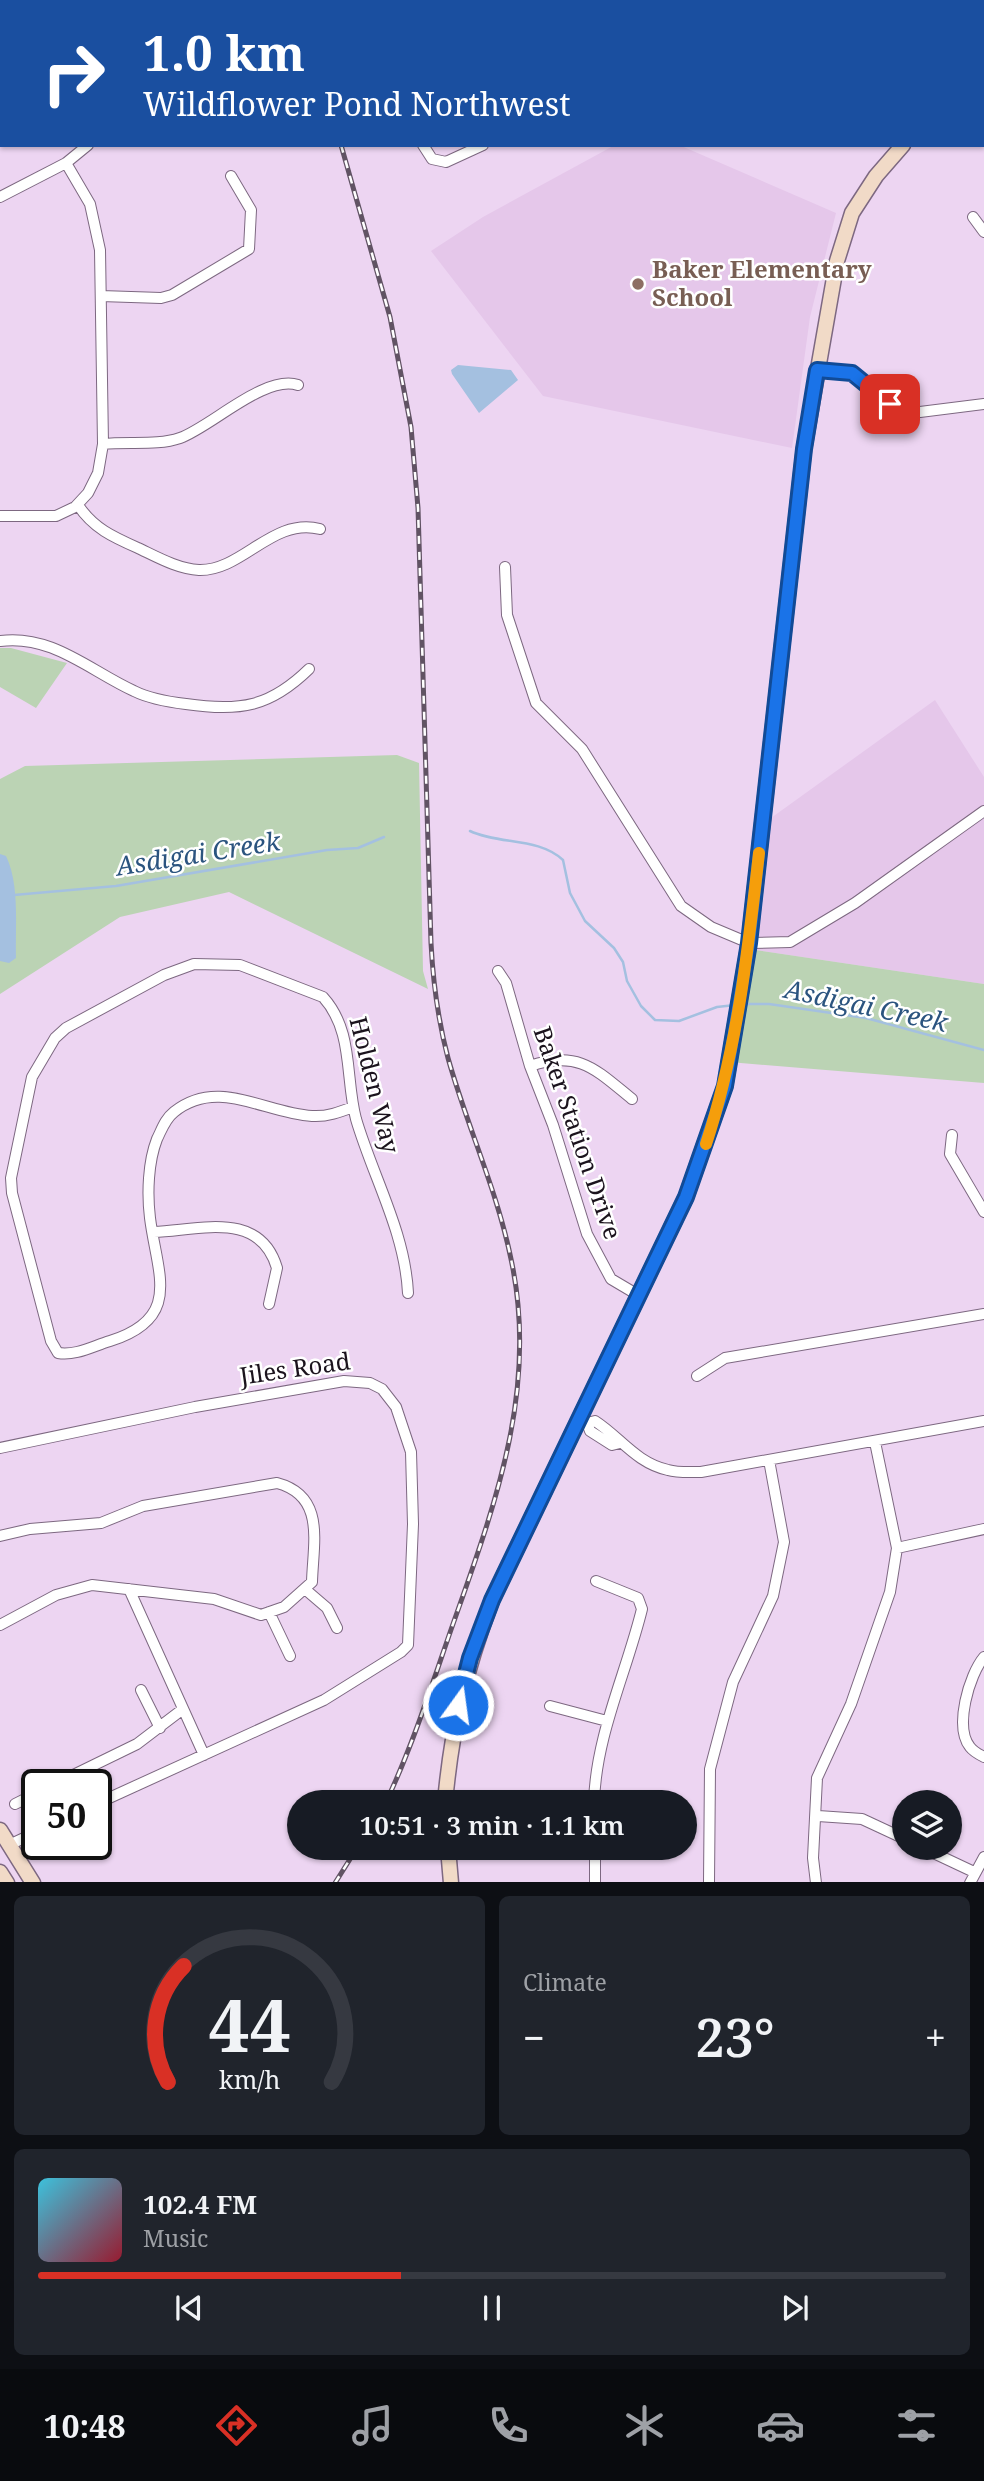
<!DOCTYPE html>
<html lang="en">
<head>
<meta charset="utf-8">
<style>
  body { margin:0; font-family:"Noto Serif",serif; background:#20242c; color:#f1f3f6; height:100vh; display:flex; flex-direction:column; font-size:26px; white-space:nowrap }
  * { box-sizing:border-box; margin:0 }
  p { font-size:23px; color:#9ea1a6 }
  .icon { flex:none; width:38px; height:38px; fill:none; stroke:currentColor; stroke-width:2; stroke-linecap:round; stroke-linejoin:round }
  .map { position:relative; height:1882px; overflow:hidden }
  .details { display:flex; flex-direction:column; gap:14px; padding:14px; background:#0d0f14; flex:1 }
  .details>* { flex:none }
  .banner { position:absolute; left:0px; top:0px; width:985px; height:147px; box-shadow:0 2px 5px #0004; background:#1a4fa0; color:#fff; overflow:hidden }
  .controls { position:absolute; left:892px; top:1790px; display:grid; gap:14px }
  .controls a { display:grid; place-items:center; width:70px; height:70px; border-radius:50%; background:#171b24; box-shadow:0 2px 5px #0004; font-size:35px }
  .speed { position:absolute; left:21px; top:1769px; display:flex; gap:14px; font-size:35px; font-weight:700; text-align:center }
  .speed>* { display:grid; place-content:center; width:91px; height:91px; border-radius:50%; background:#171b24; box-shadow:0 2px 5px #0004; line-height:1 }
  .speed .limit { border:4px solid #111; border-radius:10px; background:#fff; color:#111 }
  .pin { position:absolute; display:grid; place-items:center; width:60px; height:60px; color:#fff; margin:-30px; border-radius:14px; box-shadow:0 4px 10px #0006 }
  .me { position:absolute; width:77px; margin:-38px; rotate:14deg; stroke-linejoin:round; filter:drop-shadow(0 0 5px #0008) }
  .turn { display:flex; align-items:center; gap:24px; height:147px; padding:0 28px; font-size:32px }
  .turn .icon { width:91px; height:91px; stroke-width:2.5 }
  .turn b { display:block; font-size:49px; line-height:60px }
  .big { font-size:52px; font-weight:600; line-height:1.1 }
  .details .widget { flex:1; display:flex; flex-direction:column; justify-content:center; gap:10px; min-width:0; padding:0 24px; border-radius:10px; background:#20242c }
  .details .dial { align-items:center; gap:0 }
  .dial svg { height:182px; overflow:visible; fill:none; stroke:#363941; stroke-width:7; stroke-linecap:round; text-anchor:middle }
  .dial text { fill:#f1f3f6; stroke:none }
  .song { display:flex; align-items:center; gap:21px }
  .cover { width:84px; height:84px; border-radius:10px; background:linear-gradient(135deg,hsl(190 70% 55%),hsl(350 70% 35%)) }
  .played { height:7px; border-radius:4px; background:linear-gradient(90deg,#d93025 40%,#363941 40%) }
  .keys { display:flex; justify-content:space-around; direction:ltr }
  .heat { display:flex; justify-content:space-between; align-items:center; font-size:38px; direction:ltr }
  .details .tiles { flex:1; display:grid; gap:14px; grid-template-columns:1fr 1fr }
  .widget:last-child { grid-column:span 2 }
  .trip { position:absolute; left:287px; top:1790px; width:410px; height:70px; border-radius:35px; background:#171b24; box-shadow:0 2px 5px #0004; font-weight:600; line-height:70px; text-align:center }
  .tabs { display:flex; height:112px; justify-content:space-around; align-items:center; background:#090b0e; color:#9ea1a6 }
  .tabs .icon { width:49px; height:49px }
  .tabs .current { color:#d93025 }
  .tabs b { font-size:32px; color:#f1f3f6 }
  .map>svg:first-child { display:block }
  .built { fill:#e5c7ea }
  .green { fill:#bbd3b4 }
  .water { fill:#a4c0e0 }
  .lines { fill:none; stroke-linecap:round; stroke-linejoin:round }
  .stream { stroke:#a4c0e0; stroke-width:2.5 }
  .street-casing { stroke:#7d6881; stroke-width:12 }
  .secondary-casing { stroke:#7d6881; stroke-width:17 }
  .street { stroke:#fff; stroke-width:10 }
  .secondary { stroke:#f1dac7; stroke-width:14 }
  .rail-casing { stroke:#615364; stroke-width:5 }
  .rail { stroke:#fff; stroke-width:2.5; stroke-dasharray:8; stroke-linecap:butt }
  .route-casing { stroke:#114b97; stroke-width:18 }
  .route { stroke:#1a73e8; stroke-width:12 }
  .slow { stroke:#f59e0b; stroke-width:12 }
  .education-dot { fill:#8d6e63; stroke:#fff; stroke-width:2.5 }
  .labels { text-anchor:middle; stroke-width:5; stroke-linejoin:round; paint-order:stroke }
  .education-label { font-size:24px; font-weight:bold; fill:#785e54; stroke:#fff; text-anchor:start }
  .street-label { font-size:24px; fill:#1b131d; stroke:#fff }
  .water-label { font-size:26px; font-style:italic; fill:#2b547f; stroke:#fff }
</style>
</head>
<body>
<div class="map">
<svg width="984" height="1883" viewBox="0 0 984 1883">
  <rect width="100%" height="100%" fill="#edd5f2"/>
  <!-- built -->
  <path class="built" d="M615,145H679L836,213L810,317L792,448L543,396L431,251L483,217Z
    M935,700L984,777V984L749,949L771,818Z"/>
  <!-- green -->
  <path class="green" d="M0,648H11L67,663L36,708L0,687Z
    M397,755L419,763L423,971L428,989L229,892L120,917L0,994V779L25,766Z
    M749,949L984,984V1083L729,1062Z"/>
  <!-- water -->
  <path class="water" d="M458,365L511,370L518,380L479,413L452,374L451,370Z
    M0,854L6,856C20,885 15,926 16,958L9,963L0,961Z"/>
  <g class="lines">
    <!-- stream -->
    <path class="stream" d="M470,831C500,845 538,837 563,860L570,893L585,921L614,948L623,962L627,981L641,1006L655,1020L679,1021L717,1007L735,1005
      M14,895L116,886L327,850L358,848L384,837
      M744,1004H769L866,1018L984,1050"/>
    <!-- street casing -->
    <g class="street-casing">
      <path id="street" d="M754,0L758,2
        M46,2L47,0
        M502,2L511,0
        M815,2L816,0
        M0,33L2,32
        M423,145L432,159L446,162L483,145
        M0,197L66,163L88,145
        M973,217L984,232
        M101,296L161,298L172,295L249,249L251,210L231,176
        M817,370L852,373L890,404L912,413L984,404
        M103,444C128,441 157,446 180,438C211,427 265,374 298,385
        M78,505C93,528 113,537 138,548C157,557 178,569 199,570C243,571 272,517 320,529
        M0,516H56L75,507L88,493L98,473L103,444L100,250L90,204L66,163
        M505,567L507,615L536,703L582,749L681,906L711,927L749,943L790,942L855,903L984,811
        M0,641C52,634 90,671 134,691C150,699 169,702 186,704C240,712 270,707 309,669
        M498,971L506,983L530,1066L553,1125L587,1234L611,1279L638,1295
        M530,1066C579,1050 595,1069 632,1099
        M353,1107C340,1112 327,1117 312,1116C264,1113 218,1077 174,1112C165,1119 162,1129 157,1139C148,1162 147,1194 150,1218C157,1274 183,1318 110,1341C93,1346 76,1356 58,1353L51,1341L12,1193L11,1178L32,1077L55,1038L66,1028L164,975L194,964L240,965L323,997C354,1031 345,1078 356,1119C373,1177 405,1232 408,1293
        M952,1135L950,1154L984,1212
        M154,1232C200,1230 260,1210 277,1268L269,1304
        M697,1376L725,1358L984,1314
        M579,1419L587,1423L595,1421C620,1437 636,1463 668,1470C678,1473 691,1472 701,1472L984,1421
        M587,1423L590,1431L612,1445L620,1443
        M0,1448L195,1407L344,1381L370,1383L382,1389L396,1407L411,1452L413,1524L408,1645L401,1652L324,1700L96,1804
        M0,1536L30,1529L101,1523L143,1506L277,1483C326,1496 313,1543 312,1582L284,1607L261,1615L214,1599L92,1585L56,1595L0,1625
        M897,1548L984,1529
        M129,1589L204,1755
        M306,1590L327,1608L337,1628
        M269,1612L290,1656
        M984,1657C969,1675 954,1727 970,1747C973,1751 980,1755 984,1757
        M141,1690L160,1728
        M550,1706L607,1721
        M53,1785L137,1744L183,1709
        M594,1802C596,1735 626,1674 642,1609L638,1598L596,1581
        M15,1804L37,1793
        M818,1816L862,1819L905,1839
        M9,1845L37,1832
        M595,1848V1883
        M923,1848L974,1872
        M709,1883L710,1769L733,1682L773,1596L784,1542L769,1460
        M816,1883L813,1858L817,1778L851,1704L890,1592L897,1548L875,1442
        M970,1883L984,1857"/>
    </g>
    <!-- secondary casing -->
    <g class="secondary-casing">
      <path id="secondary" d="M984,96V95
        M445,1802C452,1726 465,1672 492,1600L686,1197L725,1086L749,943L804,449L837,261L852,213L876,176L903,145
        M0,1830L33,1883
        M448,1848L451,1883
        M0,1872L7,1883"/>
    </g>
    <!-- street -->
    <use href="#street" class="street"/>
    <!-- secondary -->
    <use href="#secondary" class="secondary"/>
    <!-- rail casing -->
    <g class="rail-casing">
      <path id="rail" d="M333,2V0
        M341,145L390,317L411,427L418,508L431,943C433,982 438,1020 448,1058C467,1126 497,1190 511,1259C539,1388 495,1505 453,1624C432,1684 413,1745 386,1802
        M335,1883L357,1848"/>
    </g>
    <!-- rail -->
    <use href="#rail" class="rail"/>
  </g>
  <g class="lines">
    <!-- route casing -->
    <g class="route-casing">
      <path id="route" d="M458,1705L470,1658L492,1600L686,1197L725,1086L749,943L804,449L817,370L852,373L890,404"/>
    </g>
    <!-- route -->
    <use href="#route" class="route"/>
    <!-- slow -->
    <path class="slow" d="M706,1144C737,1050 748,951 759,853"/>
  </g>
  <!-- markers -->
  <circle class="education-dot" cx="638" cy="284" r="7"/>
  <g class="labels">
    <!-- education labels -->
    <g class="education-label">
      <text x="652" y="278">Baker Elementary<tspan x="652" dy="28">School</tspan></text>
    </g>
    <!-- street labels -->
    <g class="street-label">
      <text transform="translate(374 1085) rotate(76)" y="8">Holden Way</text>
      <text transform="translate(577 1133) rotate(71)" y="8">Baker Station Drive</text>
      <text transform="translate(295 1369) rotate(-8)" y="8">Jiles Road</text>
    </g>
    <!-- water labels -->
    <g class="water-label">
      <text transform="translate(198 854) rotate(-9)" y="9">Asdigai Creek</text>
      <text transform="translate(866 1006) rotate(12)" y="9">Asdigai Creek</text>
    </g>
  </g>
</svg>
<div class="controls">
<a><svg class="icon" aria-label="layers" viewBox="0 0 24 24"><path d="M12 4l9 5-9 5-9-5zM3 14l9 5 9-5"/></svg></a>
</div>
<div class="speed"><div class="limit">50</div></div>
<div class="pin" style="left:890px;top:404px;background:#d93025"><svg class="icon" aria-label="arrive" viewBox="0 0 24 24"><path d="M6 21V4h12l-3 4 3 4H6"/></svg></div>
<svg class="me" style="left:458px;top:1705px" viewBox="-20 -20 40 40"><circle r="17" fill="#1a73e8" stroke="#fff" stroke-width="3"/><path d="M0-11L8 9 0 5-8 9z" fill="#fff"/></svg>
<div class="trip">10:51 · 3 min · 1.1 km</div>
<div class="banner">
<div class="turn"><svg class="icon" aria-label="right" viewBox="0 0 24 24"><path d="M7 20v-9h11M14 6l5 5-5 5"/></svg><div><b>1.0 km</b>Wildflower Pond Northwest</div></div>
</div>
</div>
<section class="details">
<div class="tiles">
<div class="widget dial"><svg viewBox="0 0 100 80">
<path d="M14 69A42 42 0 1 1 86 69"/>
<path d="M14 69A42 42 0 0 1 21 18" stroke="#d93025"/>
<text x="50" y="56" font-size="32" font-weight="700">44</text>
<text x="50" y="72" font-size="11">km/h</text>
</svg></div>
<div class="widget"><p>Climate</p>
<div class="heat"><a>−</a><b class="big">23°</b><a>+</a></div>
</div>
<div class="widget">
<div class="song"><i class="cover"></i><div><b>102.4 FM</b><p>Music</p></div></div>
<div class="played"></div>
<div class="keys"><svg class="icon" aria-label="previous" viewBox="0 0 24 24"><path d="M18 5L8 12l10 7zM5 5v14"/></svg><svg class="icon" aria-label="pause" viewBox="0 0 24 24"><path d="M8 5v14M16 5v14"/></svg><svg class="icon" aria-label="next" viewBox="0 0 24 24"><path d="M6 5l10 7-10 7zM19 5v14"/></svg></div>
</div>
</div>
</section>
<nav class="tabs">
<b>10:48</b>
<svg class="icon current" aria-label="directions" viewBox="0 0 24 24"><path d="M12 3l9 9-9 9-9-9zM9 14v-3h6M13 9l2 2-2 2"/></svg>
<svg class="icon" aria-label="music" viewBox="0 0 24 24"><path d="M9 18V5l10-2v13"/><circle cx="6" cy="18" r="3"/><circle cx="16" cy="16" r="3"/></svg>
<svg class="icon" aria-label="phone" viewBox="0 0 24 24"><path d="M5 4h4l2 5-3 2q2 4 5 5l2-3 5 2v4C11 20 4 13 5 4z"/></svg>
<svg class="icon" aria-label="climate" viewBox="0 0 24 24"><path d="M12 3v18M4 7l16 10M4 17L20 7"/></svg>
<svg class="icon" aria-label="car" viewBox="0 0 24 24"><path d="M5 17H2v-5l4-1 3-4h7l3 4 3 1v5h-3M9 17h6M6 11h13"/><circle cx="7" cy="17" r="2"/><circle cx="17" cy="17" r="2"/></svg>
<svg class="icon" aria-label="filters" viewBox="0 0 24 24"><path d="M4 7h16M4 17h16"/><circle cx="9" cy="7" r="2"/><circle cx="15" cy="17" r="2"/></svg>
</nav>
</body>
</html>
